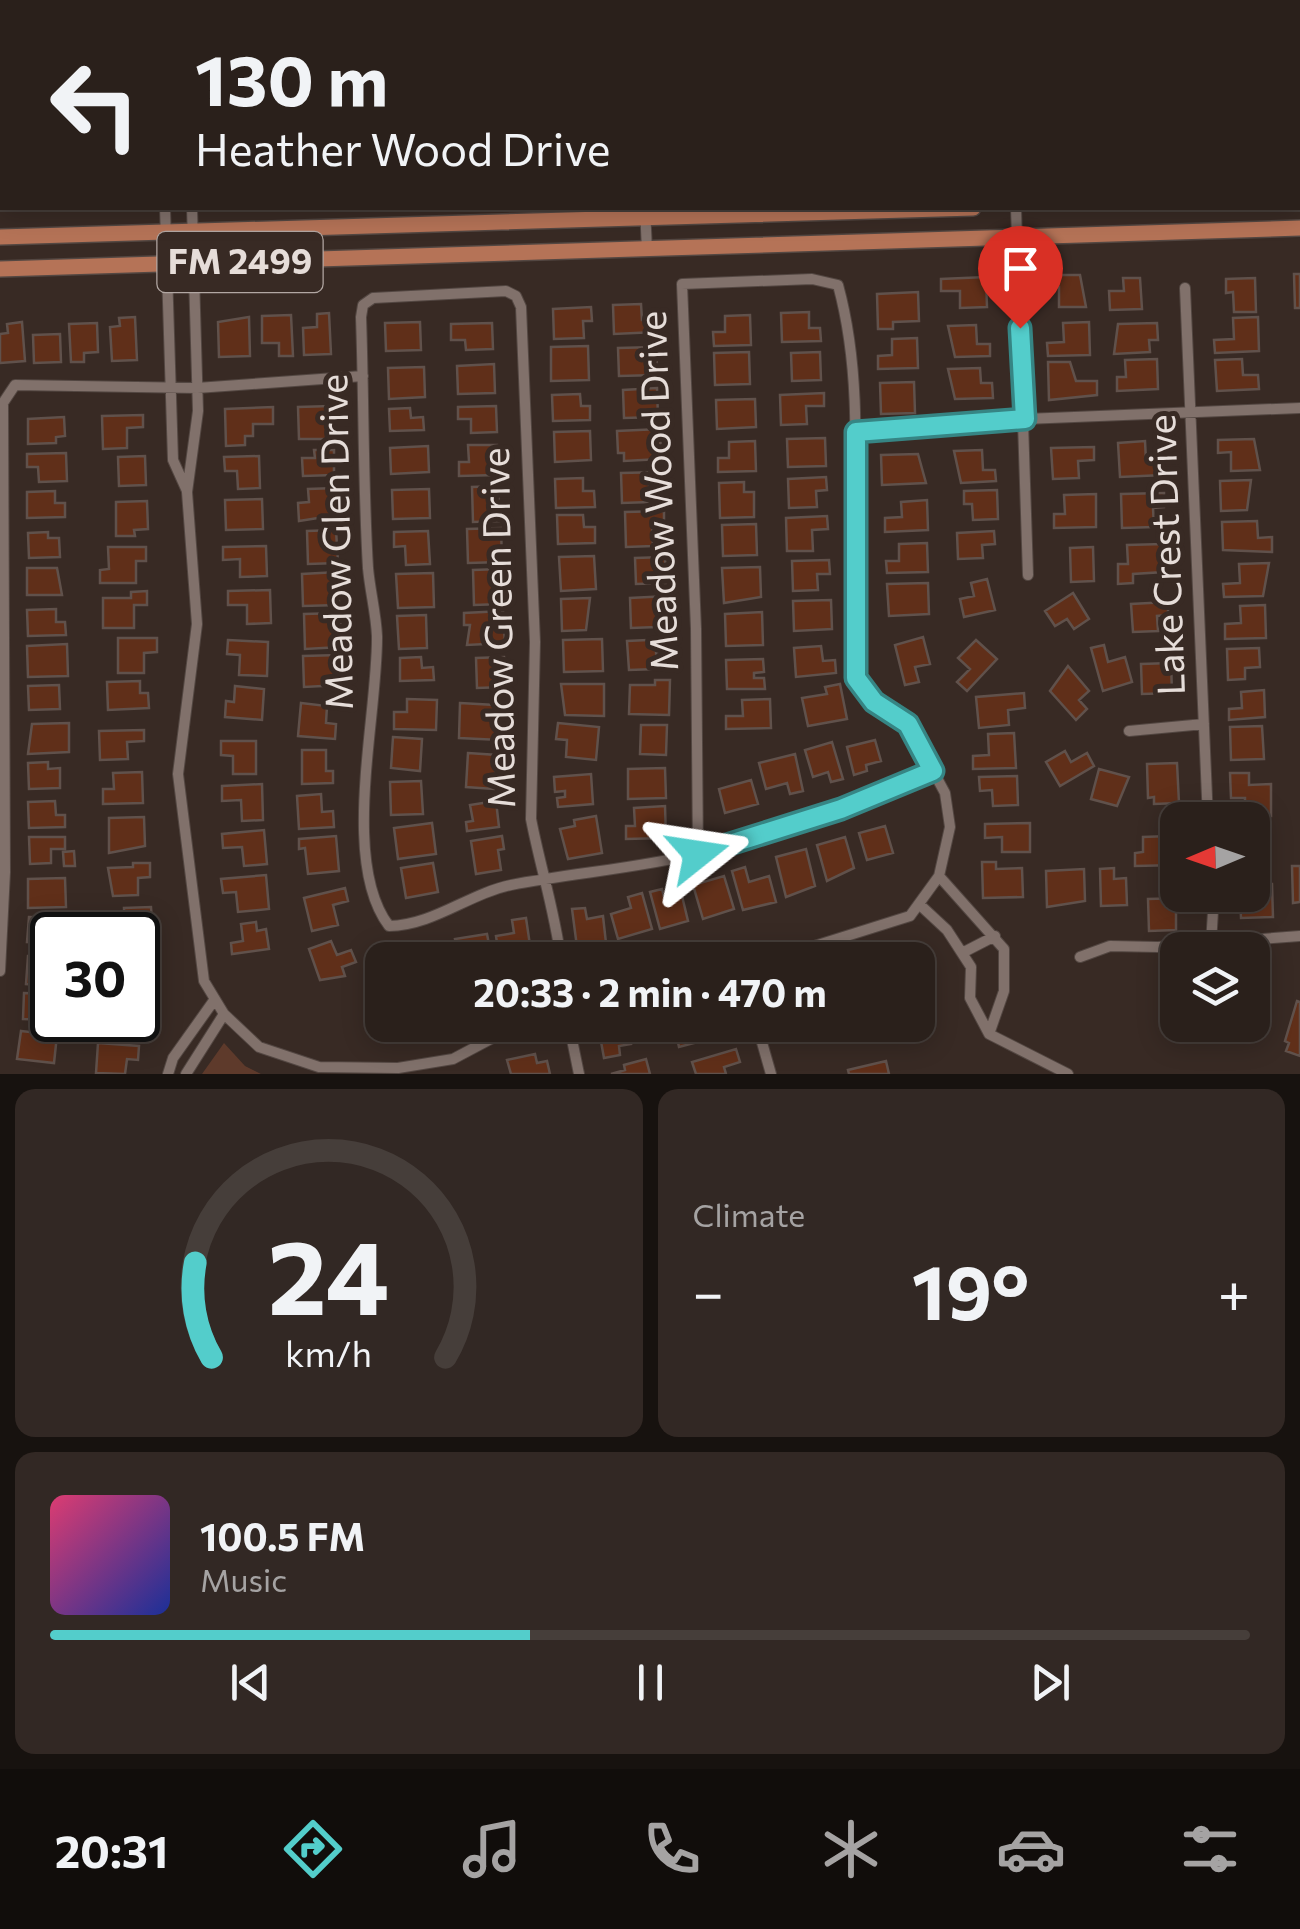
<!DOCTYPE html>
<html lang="en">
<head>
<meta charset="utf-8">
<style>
  body { margin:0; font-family:Commissioner,sans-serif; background:#322824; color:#f1f3f6; height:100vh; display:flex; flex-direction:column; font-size:38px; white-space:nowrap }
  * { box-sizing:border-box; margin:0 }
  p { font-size:32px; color:#a5a3a3 }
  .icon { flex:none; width:55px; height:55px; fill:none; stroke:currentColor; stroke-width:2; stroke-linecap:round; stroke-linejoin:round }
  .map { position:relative; height:1074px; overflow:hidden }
  .details { display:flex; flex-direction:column; gap:15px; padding:15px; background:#17120f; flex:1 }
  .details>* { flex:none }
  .top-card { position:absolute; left:0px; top:0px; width:1300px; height:210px; box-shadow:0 5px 25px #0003,0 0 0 2px #463e3a; background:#2a201b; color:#f1f3f6; overflow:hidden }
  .needle { width:65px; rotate:268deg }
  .fabs { position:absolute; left:1160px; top:802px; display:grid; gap:20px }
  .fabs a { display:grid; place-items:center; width:110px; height:110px; border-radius:20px; background:#2a201b; box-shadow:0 5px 25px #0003,0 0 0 2px #463e3a; font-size:50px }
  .speed { position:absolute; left:30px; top:912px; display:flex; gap:20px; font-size:50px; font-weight:700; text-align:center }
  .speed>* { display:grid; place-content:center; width:130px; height:130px; border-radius:50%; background:#2a201b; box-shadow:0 5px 25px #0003,0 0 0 2px #463e3a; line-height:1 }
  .speed .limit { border:5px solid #111; border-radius:15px; background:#fff; color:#111 }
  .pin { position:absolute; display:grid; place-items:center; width:85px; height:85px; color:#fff; margin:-102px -42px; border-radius:50% 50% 50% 0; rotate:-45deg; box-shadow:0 0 10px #0007 }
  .pin .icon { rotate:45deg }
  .me { position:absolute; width:110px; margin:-55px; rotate:75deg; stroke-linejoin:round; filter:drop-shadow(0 0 8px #0008) }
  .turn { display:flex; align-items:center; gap:35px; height:210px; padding:0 30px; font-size:45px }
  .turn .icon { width:130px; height:130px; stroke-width:2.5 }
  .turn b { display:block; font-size:70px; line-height:85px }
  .big { font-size:75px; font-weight:700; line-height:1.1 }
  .details .tile { flex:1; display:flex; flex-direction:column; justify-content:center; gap:15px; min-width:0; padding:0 35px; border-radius:20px; background:#322824 }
  .details .dial { align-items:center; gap:0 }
  .dial svg { height:260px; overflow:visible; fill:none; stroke:#463e3a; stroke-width:7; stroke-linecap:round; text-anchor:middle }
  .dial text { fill:#f1f3f6; stroke:none }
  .song { display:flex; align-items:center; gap:30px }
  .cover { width:120px; height:120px; border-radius:15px; background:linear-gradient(135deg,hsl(340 70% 55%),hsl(230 70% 35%)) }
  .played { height:10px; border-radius:5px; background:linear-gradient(90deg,#53cdcb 40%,#463e3a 40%) }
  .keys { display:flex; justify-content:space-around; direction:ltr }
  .heat { display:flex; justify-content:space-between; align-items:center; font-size:55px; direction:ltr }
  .details .tiles { flex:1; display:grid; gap:15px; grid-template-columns:1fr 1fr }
  .tile:last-child { grid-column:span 2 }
  .trip { position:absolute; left:365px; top:942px; width:570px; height:100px; border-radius:20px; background:#2a201b; box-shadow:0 5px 25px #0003,0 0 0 2px #463e3a; font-weight:700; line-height:100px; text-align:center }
  .menu { display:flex; height:160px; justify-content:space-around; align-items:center; background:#110d0b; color:#a5a3a3 }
  .menu .icon { width:70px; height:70px }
  .menu .selected { color:#53cdcb }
  .menu b { font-size:45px; color:#f1f3f6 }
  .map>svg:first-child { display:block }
  .green { fill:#5e3a2b }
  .building { fill:#602f19; stroke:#60514b; stroke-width:2.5 }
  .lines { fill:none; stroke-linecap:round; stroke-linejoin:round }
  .minor-casing { stroke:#534742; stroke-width:12 }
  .primary-casing { stroke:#534742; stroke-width:18 }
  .minor { stroke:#81716b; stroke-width:10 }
  .primary { stroke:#b57357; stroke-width:15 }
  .route-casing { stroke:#368584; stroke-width:25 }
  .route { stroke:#53cdcb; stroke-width:18 }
  .labels { text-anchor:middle; stroke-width:10; stroke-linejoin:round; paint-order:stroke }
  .shield { fill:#382a24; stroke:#b2a7a3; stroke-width:2.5 }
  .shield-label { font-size:35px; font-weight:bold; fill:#e6ddd9 }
  .street-label { font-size:38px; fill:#e6ddd9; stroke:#382a24 }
</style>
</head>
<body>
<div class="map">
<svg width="1300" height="1074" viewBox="0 0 1300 1074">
  <rect width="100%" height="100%" fill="#382a24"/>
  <!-- green -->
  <path class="green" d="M224,1043L245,1066L261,1074H202Z"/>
  <!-- building -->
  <path class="building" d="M269,0H340L267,2Z
    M828,0H957V2H828Z
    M1067,0H1194V2H1078Z
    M1294,274H1300V308H1295Z
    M1044,275H1080L1086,307H1059V287H1044Z
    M986,277L987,307L960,308V291H941V279Z
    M1123,278H1140L1142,309L1110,310L1109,291H1124Z
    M1255,278L1256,312H1234L1233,292L1226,293V279Z
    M918,292L919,321L893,322V329H878L877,294Z
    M641,304L642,320L656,319V332L614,334L613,305Z
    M591,307L592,321H583L584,338L554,339L553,309Z
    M809,312V328H820L821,341L782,342L781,313Z
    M329,313L331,354L304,355L303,328L317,327V314Z
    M291,315L293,356H279V343H262V316Z
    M750,315L751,345L714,346L713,332H725V316Z
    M135,317L137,360L112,361L110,327L120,326L119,318Z
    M249,317L250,356L219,357L218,322Z
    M1258,317L1259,351L1215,353L1214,340L1234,339L1233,318Z
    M22,322L25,361L0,363V334L8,333L7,324Z
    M420,322L421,350L386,351L385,323Z
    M1089,322L1090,355L1048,356L1047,343L1064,342L1063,323Z
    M97,323L98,352L84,353V362H71L69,324Z
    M492,323L493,349L466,350L465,340H451V324Z
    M1157,323L1158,340H1149L1150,352L1114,354L1118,324Z
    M976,325L977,344H990V356L955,357L948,326Z
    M60,334L61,362L34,363L33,335Z
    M917,338L918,368L878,369V356L892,355V339Z
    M588,346L589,380L551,381V347Z
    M656,347L657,375L619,376L618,348Z
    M749,352L750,384L715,385L714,353Z
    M820,352L821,380L792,381L791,353Z
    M1157,359L1158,389L1117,391V377H1126L1125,360Z
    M1242,359L1243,375H1258L1259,389L1217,391L1215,360Z
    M1048,362H1070L1076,381H1097V395L1049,400Z
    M494,364L495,393L458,394L457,366Z
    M424,367L425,397L389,399L388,368Z
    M980,368L981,383H992L993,398L955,399L948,369Z
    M914,382L915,413L881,414L880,383Z
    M657,388L658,417L624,418L623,390Z
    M824,393V406H806L807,424L781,425L780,395Z
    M580,394L581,406H590V420L553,421L552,395Z
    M755,399L756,427L717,429L716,400Z
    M331,406L332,439H299L298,407Z
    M496,406L497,432L471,433V419H458V407Z
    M273,407V424H253V436H245V445L226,446L225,409Z
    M410,408L411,418L423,417L424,430L390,431L389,409Z
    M143,415V427L127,428V448L103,449L102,416Z
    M64,417L65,436L56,437V443L28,444V419Z
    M660,429L661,459L624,461V453H618L617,431Z
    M590,431L591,460L555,462L554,432Z
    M825,438L826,466L788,467L787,439Z
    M1254,439L1260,470L1231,471V452L1218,453V440Z
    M755,441L756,471L718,472V458H729V442Z
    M1145,441L1146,461H1162L1163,475L1120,477L1118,443Z
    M468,445H497V475L459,476V462H469Z
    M428,446L429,472L391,474L390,448Z
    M1094,447V460L1078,461L1079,478L1053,479L1051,448Z
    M314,450H334V475L303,476L302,458H315Z
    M982,450L983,470H995L996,481L961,483L954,451Z
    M66,453L67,481L39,482L38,467H27V454Z
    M918,454L926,483L882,485L881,455Z
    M145,456L146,485L119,486L118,457Z
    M259,456L260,488L238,489L237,471H225L224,457Z
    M662,472L663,485H649L650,502L622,503L621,473Z
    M826,477L827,490L816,491L817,507L789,508L788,479Z
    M583,478V491H594L595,507L556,508L555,479Z
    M1251,480L1247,510L1221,511L1220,481Z
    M744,482V492H754V517L720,518L719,483Z
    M498,486L499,521L473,522L472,487Z
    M336,488L337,515L299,521L298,503L309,502L308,489Z
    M429,489L430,518L393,519L392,490Z
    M997,490L998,519L973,520L972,504H964V491Z
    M55,491V503H65V517L27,518V492Z
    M1164,493V507L1153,508L1154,527L1122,528L1121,494Z
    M1096,494V527L1054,528V514H1065L1064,495Z
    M262,499L263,529L226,530L225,500Z
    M927,500L928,530L885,532V518L902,517L901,502Z
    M147,501L148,529L134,530L135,536H116V502Z
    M664,511V525H652L653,546L626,547L625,512Z
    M557,515H583L584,527H595V543L558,544Z
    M827,516L828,529L812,530L813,551H787L786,518Z
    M1257,521L1258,538L1272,537V552L1223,550L1222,522Z
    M756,524L757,555L723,556L722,525Z
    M501,528L502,562L468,563L467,529Z
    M336,530L338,563L308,564L307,531Z
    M428,531L430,564L406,565L405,546L394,547V532Z
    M994,531L995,544L982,545L983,558L958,559L957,533Z
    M48,532V538H59L60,557L29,558L28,533Z
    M927,543L928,572L887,573L886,561H899V544Z
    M1163,544L1164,572L1133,574V583L1118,584V564H1128L1127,545Z
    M266,546L267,576L240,577V559L223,560V547Z
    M108,547H146V561H136V583H100V570L109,569Z
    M1093,547L1094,581L1071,582L1070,548Z
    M594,556L596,589L561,591L559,557Z
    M665,557L666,583L636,584L635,558Z
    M829,560L830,574H817L818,590L793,591L792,561Z
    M1269,563L1263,596L1224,597L1223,584L1240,583L1239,564Z
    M760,567L761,597L724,603L722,568Z
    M27,568H57L62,595H27Z
    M501,569L502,604L474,605L473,570Z
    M338,572L339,605L303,606L302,574Z
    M433,573L434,607L398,608L396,574Z
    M987,579L995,610L964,617L960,599L974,596L971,583Z
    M928,583L929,614L889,616L887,584Z
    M270,590L271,623L247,624V605H228V591Z
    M147,591V605H134V628H103V598H131V592Z
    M1073,593L1089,619L1074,629L1067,619L1055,626L1045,611Z
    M668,596V610L656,611L657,627L631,628L630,598Z
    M590,598L586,630L562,631L561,599Z
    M831,600L832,629L794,631L793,601Z
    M1168,602V615L1157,616L1158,631L1133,632L1131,604Z
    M1265,605L1266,638L1225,639V624L1241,623L1240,606Z
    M56,609V622H65L66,635L28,636L27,610Z
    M503,611L505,643L467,645L470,625H464V613Z
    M762,612L763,645L726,646L725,614Z
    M340,613L341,647L305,649L304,614Z
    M426,615L427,648L399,649L397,616Z
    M923,637L930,664L915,667L919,682L905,685L895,645Z
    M118,638H157V652L144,653V673H118Z
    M602,639L603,671L564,672L563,640Z
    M669,639L670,652H656L657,669L629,670L627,641Z
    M228,640L268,642L267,676L239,675L240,655L227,654Z
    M976,640L997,659L967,691L957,682L970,669L958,658Z
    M67,644L68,676L28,677L27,646Z
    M1104,645L1108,662L1125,657L1132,682L1103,691L1091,648Z
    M821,646L823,661L835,660L836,673L796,677L794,648Z
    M1259,648L1260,667L1245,668V679L1228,680L1227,649Z
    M340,655L341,685L304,687L303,656Z
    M421,657L422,668L433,667L434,680L400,681V658Z
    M504,657L505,687L477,688L476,658Z
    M763,659L764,672L754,673V678H764L765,689H727L726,660Z
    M1171,663L1172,693L1142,694L1141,664Z
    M1068,666L1089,691L1079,700L1087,709L1076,720L1050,691Z
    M655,680H670L669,715L629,714L630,685H655Z
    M140,681V693H148L149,708L108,710L107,682Z
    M561,684H604V716L565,715Z
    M840,684L847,719L808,726L802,698L827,694L825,687Z
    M59,685L60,709L29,710L28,686Z
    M235,686L264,689L262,720L225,717L226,701L234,702Z
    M1264,690L1265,717L1229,720V709L1242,708L1241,692Z
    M1024,693L1025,708L1008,710L1009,725L979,728L976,697Z
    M407,699L437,700L436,730L394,729V712H407Z
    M770,699L771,728L726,729V716H743L742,700Z
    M301,703L327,706L326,723L336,724L335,739L298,736Z
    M460,703L495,705L494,724L500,725V740L459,738Z
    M69,723V752L28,754L32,724Z
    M558,723L599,727L596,760L566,757L567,740L556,739Z
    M641,725H667L666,755L640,754Z
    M1262,726L1264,759L1231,760L1230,727Z
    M144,730V741L127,742L128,759L100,760L99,731Z
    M1014,733L1016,768L973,769V756L989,755L988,734Z
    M393,737L422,739L420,771L391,768Z
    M875,740L881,761L866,765L867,771L854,775L847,747Z
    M221,741H256V774H233V756L221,755Z
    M832,742L843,779L831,782L828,772L813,777L805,750Z
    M302,750H326V771H333V783L302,784Z
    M1065,751L1071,762L1087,753L1094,766L1060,786L1046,762Z
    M468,753L497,755L494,789L466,787Z
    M795,754L803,791L790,794L787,783L766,789L759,763Z
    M48,762V769L60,768V788L29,789L28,763Z
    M1177,763L1179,803L1154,804V797L1148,798L1147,764Z
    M665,768L666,798L628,799V769Z
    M1099,769L1129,777L1117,806L1091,799Z
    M142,772L143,803L103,804V789H114L113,773Z
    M1230,773H1249V785L1271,784V816L1245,817V798H1231Z
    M591,774L593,804L558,807L557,798L565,797V791L555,792L554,777Z
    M1017,776L1018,805L993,806L992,790L980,791L979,777Z
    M751,780L758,804L725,813L719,789Z
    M421,781L423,814L391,815L390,782Z
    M262,784L263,820L242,821L241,800L222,801V786Z
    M321,794L322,812L333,811L334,827L299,829L297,796Z
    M55,801L56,815H65V827L29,828L28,802Z
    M496,801L499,827L467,831L466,822L473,821L470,805Z
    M665,806L666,838L626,839V826H635L634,808Z
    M596,816L602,853L568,859L560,829L575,826L574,820Z
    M144,817L145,846L109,853V818Z
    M432,823L436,854L398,859L394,828Z
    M1030,823V852H1002V837L985,838V824Z
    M885,826L893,853L867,860L859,833Z
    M264,830L267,864L244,866L242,847L223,848L222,834Z
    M1252,830H1262L1263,839H1268L1269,857H1252Z
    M336,836L339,871L308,874L305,848L299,849V839Z
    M502,836L504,849L498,850L501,870L476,874L471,841Z
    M1169,836V852L1178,851V865L1135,866V853L1143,852V837Z
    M29,837H65V849H51V863L30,864Z
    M845,837L854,868L827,881L817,845Z
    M806,849L815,886L786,897L776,857Z
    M74,851L75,866H64L63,852Z
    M982,862H996V869L1022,868L1023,897L983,898Z
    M133,863H150V877L138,878V895L113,896L108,868L133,867Z
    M433,863L438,892L406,898L401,868Z
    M1292,866H1300V902L1293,903Z
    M745,867L749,882L769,876L776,902L743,910L732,871Z
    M1114,868V879L1126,878L1127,905L1101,906L1100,869Z
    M1084,869L1085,901L1047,907L1046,871Z
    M266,875L269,909L238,912L236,892L223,893L221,879Z
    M724,876L734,909L703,919L693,885Z
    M65,878L66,907L28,908V879Z
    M1272,884L1273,917L1241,918L1240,895H1252V885Z
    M345,888L348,901L333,905L338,925L312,931L304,898Z
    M662,889L665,901L682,896L688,921L660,929L650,892Z
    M642,893L652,929L618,939L611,914L631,908L628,897Z
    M1184,898L1185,911L1176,912V930L1149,931L1148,899Z
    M151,907L153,937L125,935L124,908Z
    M585,908L587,919L603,916L606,943L577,947L572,909Z
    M29,917L57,918L56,929H66L65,935H52V943L27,942Z
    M526,918L531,952L499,957L496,936L514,933L512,920Z
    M256,922L257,931L266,929L269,949L232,954L231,943L243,941L241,924Z
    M487,934L492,960H459L455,939Z
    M331,941L337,955L351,950L356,962L342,967L345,976L320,980L309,949Z
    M138,954H152V968H138Z
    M28,956L52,957V986L26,984Z
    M382,970V1007H366L365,971Z
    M24,993L52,994V1020L23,1019Z
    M1297,1001L1300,1002V1056L1286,1051L1289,1043L1285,1041Z
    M138,1002L154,1004L152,1018L138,1016Z
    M113,1020H133L131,1036L111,1034Z
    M598,1025H649L650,1028L629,1032L631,1044L619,1046L620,1055L604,1058Z
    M674,1025H726L728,1034L679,1047Z
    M783,1025H806L808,1035L788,1041Z
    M21,1031L57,1035L54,1063L17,1059Z
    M98,1043L139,1046L138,1060L127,1059L125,1074L96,1073Z
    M736,1049L740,1062L724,1067L726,1074H696L692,1062Z
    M535,1054L537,1063L547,1061L550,1074H511L507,1060Z
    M646,1059L650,1074H611L625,1070L624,1065Z
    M886,1061L889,1074H849L848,1070Z"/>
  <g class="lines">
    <!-- minor casing -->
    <g class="minor-casing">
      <path id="minor" d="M640,0V2
        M202,2V0
        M165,208L173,460L187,491
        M192,208L198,411L187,492L197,624L178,774L204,981L224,1014L259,1047L319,1067L398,1068L453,1059L517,1025
        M645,208L647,250
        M1016,208L1028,575
        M1185,288L1208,820
        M856,432L1025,419L1300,408
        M1129,731L1204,724
        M698,854L696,629L682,284L812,279L838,285C873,413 842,548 856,678L874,701L908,724L945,793L950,827L939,876L910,916L770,960
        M939,876L1004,949V991L989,1034
        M919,904L947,930L971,967L970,998L989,1034L1068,1074
        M1211,944L1214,895
        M962,953L995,936
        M1080,957L1110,946L1158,947L1300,936
        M561,960C555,912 540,866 531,819L535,642L521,307L516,296L506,291L373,298L363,305L361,317C364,401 363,485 368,568C370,591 376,613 377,636C378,715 340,862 389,926C434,925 468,894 511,885C574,873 639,868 701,853C781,833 857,803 933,771
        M0,971L5,872L3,403L15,385L197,388L363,376
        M569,1025L579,1074
        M757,1025L771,1074
        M168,1074L173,1058L215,999
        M186,1074L224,1014"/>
    </g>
    <!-- primary casing -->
    <g class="primary-casing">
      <path id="primary" d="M1298,196H1300
        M0,237L973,208
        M0,269L1300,228"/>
    </g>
    <!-- minor -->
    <use href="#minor" class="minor"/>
    <!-- primary -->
    <use href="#primary" class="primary"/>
  </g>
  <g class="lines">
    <!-- route casing -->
    <g class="route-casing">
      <path id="route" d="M698,854L841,809L933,771L908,724L874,702L856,678V432L1025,419L1020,328"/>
    </g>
    <!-- route -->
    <use href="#route" class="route"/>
  </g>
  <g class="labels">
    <!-- shield labels -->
    <rect class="shield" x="157.5" y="232" width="165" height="60" rx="8"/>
    <g class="shield-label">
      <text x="240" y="274">FM 2499</text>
    </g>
    <!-- street labels -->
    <g class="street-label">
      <text transform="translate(659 491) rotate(-92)" y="13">Meadow Wood Drive</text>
      <text transform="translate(337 542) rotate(-91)" y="13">Meadow Glen Drive</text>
      <text transform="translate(1167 555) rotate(-92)" y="13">Lake Crest Drive</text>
      <text transform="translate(499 628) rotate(-91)" y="13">Meadow Green Drive</text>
    </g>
  </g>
</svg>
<div class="fabs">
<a><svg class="needle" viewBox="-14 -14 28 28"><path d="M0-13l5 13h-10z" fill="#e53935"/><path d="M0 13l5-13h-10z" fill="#a5a3a3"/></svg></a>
<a><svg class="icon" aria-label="layers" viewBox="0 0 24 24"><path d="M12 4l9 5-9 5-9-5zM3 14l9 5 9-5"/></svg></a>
</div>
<div class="speed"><div class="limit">30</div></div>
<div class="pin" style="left:1020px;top:328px;background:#d93025"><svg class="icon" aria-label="arrive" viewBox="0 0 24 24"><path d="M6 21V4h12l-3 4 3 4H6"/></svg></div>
<svg class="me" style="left:698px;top:854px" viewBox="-20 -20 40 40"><path d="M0-17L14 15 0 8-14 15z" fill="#53cdcb" stroke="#fff" stroke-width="4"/></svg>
<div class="trip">20:33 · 2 min · 470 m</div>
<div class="top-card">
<div class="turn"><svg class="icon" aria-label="left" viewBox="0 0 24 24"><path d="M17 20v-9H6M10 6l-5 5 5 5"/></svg><div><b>130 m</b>Heather Wood Drive</div></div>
</div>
</div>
<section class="details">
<div class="tiles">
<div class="tile dial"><svg viewBox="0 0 100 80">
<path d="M14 69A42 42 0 1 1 86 69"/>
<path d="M14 69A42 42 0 0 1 9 40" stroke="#53cdcb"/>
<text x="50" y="56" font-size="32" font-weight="700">24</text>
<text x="50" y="72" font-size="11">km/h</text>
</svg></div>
<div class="tile"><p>Climate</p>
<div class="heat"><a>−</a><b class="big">19°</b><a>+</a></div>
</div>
<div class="tile">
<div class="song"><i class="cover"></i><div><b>100.5 FM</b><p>Music</p></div></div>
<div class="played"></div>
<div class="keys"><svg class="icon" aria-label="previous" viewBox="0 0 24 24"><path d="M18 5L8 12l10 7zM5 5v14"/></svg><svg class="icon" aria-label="pause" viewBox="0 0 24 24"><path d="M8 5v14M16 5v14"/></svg><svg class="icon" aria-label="next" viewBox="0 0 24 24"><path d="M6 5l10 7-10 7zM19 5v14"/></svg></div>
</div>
</div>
</section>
<nav class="menu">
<b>20:31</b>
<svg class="icon selected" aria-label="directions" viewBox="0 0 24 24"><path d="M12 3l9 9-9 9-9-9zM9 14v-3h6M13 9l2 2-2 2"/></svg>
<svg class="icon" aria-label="music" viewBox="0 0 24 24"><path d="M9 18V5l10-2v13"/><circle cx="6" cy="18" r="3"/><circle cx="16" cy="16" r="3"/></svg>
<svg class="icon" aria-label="phone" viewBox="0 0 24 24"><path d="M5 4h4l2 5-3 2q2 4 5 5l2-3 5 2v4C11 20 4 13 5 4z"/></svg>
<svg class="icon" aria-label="climate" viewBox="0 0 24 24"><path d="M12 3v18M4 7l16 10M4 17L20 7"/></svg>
<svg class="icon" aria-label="car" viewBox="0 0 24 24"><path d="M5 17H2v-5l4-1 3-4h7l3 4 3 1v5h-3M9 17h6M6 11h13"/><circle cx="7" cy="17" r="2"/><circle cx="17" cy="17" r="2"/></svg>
<svg class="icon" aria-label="filters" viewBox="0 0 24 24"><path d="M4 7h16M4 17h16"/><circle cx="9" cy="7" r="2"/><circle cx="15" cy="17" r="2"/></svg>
</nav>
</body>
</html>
